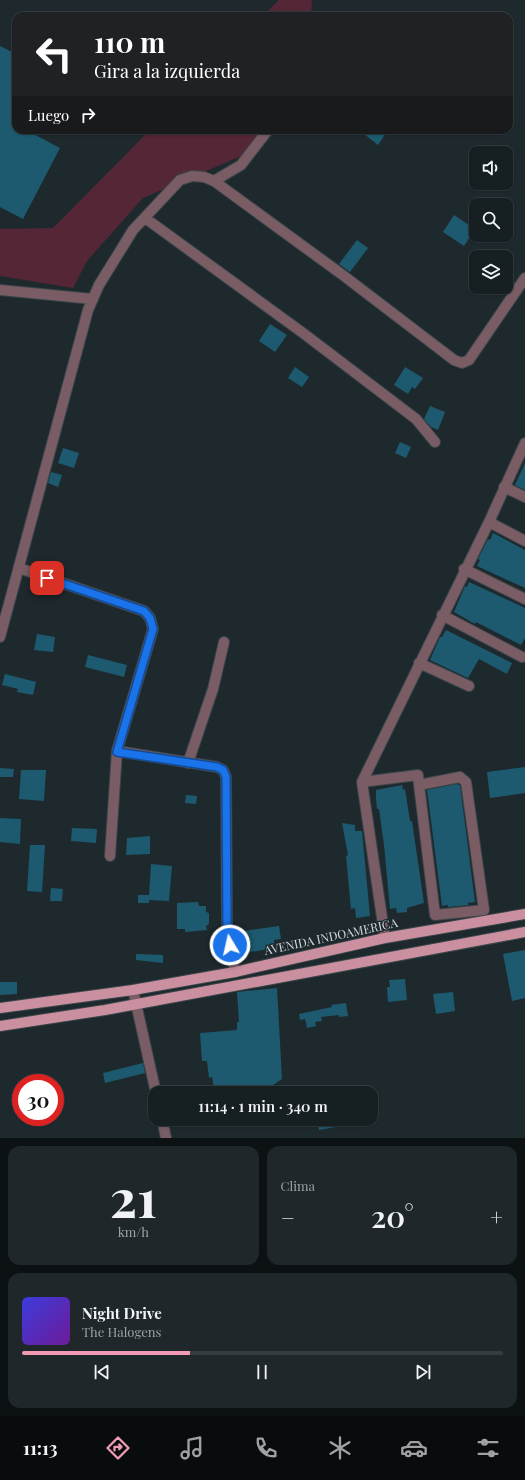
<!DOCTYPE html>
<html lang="es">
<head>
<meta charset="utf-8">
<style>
  body { margin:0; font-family:"Playfair Display",serif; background:#1f272a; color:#f1f3f6; height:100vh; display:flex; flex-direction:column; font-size:15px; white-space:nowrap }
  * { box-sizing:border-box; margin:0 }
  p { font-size:13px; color:#9ea2a5 }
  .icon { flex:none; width:22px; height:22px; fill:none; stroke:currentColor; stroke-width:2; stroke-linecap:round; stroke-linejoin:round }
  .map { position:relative; height:1138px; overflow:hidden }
  .side { display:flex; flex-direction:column; gap:8px; padding:8px; background:#0c1113; flex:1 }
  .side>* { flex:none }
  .banner { position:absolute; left:12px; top:12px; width:501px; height:122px; border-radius:12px; box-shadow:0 1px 3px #0004,0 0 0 1px #353d40; background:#202124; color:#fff; overflow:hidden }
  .fabs { position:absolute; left:469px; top:146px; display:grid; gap:8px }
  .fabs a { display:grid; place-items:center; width:44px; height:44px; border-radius:8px; background:#161f22; box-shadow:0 1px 3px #0004,0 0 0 1px #353d40; font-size:20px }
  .speed { position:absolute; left:12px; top:1074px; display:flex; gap:8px; font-size:20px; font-weight:700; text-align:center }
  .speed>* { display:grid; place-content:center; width:52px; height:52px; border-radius:50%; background:#161f22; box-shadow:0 1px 3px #0004,0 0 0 1px #353d40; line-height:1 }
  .speed .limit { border:6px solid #d22; background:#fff; color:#111 }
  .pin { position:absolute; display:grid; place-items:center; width:34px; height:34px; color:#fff; margin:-17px; border-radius:8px; box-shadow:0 2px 6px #0006 }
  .me { position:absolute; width:44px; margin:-22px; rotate:351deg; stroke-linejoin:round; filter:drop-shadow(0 0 3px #0008) }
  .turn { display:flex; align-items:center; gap:14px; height:84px; padding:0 16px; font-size:18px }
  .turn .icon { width:52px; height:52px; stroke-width:2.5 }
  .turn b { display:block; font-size:28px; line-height:34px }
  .then { display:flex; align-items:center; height:38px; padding:0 16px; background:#0003; gap:8px; font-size:15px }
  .big { font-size:30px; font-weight:600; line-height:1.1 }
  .side .card { flex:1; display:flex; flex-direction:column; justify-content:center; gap:6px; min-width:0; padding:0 14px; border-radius:12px; background:#1f272a }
  .side .dial { align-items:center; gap:0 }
  .dial b { font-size:52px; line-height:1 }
  .song { display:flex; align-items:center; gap:12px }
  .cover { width:48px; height:48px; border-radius:6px; background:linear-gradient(135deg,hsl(240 70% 55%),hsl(280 70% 35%)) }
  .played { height:4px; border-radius:2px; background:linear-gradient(90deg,#f19ab3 35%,#353d40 35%) }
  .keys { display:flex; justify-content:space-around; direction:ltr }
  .heat { display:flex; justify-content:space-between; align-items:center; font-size:22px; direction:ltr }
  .side .tiles { flex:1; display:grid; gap:8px; grid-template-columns:1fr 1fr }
  .card:last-child { grid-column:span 2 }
  .trip { position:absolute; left:148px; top:1086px; width:230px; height:40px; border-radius:12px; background:#161f22; box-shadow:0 1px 3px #0004,0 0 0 1px #353d40; font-weight:600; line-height:40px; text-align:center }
  .menu { display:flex; height:64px; justify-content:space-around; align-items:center; background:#090c0e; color:#9ea2a5 }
  .menu .icon { width:28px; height:28px }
  .menu .selected { color:#f19ab3 }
  .menu b { font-size:18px; color:#f1f3f6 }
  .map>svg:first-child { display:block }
  .green { fill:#552635 }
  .building { fill:#1d5a6f }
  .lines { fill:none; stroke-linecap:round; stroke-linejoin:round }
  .minor-casing { stroke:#3b464a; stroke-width:12 }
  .primary-casing { stroke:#3b464a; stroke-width:12 }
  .minor { stroke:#795c64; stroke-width:10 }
  .primary { stroke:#cb90a0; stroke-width:10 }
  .route-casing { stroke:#114b97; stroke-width:10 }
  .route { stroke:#1a73e8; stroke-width:7 }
  .labels { text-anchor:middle; stroke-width:3; stroke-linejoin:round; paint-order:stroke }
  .street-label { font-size:12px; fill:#d5dde0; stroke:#1e292e }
</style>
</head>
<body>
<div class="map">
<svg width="525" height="1138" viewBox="0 0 525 1138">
  <rect width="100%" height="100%" fill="#1e292e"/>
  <!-- green -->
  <path class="green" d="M279,0H312L311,16H263Z
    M150,130H261L246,154L143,198L87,261L73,288L0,276V229L53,228Z"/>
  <!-- building -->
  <path class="building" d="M0,46L16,54V130H26L60,148L23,219L0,207Z
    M359,130H388L378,145Z
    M454,215L475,229L464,246L443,232Z
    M357,240L368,248L350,272L339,264Z
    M270,324L287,335L275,352L259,341Z
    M295,367L309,377L302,387L288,378Z
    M405,367L423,378L415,389L412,387L408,394L394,385Z
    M430,406L445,412L438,430L431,427L424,419Z
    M400,442L411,447L406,458L395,453Z
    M63,448L79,453L74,468L58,463Z
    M525,463V490L515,485Z
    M51,472L62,475L58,487L48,483Z
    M493,533L525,550V588L477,566L480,560L478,559L488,539L490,540Z
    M469,582L525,608V638L521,645L476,622L475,624L454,612L465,586L467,587Z
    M446,630L512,663L507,674L479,659L468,678L430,660L440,637H442Z
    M37,634L55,637L53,652L34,650Z
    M88,655L127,665L124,677L85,667Z
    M5,674L36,682L33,695L17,692L18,689L2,685Z
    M525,767V793L490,798L487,772Z
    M0,768L14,769L13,777H0Z
    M21,770H46L44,801L19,799Z
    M456,784L460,785L475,902L468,903V905L448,907V905L442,906L427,790Z
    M402,785L403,790L405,789L410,821H412L424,903L407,908V912L397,913L396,908L390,909L384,845L379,809H377L376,798V790Z
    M186,795L197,796L196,804L185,803Z
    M0,818L21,819L20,844L0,842Z
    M342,823L355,825V831H362L370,916L356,918L355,908L351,909L346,856L348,855Z
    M72,828L97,829L96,843L71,841Z
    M150,836V854L126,855L127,838Z
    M30,845H45L42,892L27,891Z
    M151,864L172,866L169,901L149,900V903H138V895H149Z
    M51,888L63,889L62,901H50Z
    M198,902L199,906H206V912L209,913V924L206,926L207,930L185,932V929H177V903Z
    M279,926L281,939L274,940L275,948L238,954L235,932Z
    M525,950V998L512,1001L503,954Z
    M136,954L163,955V963L136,960Z
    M405,979L407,1000L388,1002L387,987H390L389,980Z
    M0,982H17V994L0,995Z
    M277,988L282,1079L273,1085L241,1092V1085L214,1088L212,1077L209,1078L207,1061H202L200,1033L237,1030V1022H239L237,992Z
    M453,992L455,1011L436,1014L433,994Z
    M346,1003L348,1016L339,1017V1015L321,1017L322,1021L315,1022L316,1026L307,1028L305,1019L300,1020L299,1014L332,1007L331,1005Z
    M143,1063L145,1073L105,1083L103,1073Z
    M317,1119H335L336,1127L319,1130Z"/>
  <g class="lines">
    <!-- minor casing -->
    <g class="minor-casing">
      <path id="minor" d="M214,181L241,165L268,130
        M145,218L303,333L416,419L435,442
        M0,290L93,299
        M504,487L525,497
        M489,522L525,541
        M19,568L144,611L150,618L153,629L117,751L217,767L223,770L226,777L227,926L235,972
        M464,569L525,599
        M442,615L522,657
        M0,637L88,310L99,285L133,230L180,180L192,176L204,177L214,181L344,276L454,360L462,363L469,360L525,278
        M419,663L469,686
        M188,763L213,689L224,642
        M362,782L418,775L419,785L435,915L484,910L466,782L460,777L419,785
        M110,856L117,751
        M385,938L362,782L489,522L525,443
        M133,990L156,1093
        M162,1119L166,1138"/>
    </g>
    <!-- primary casing -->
    <g class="primary-casing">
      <path id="primary" d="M0,1008L133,990L235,972L385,938L525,914
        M0,1026L105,1010L525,932"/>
    </g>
    <!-- minor -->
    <use href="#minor" class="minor"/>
    <!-- primary -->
    <use href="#primary" class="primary"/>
  </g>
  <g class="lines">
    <!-- route casing -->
    <g class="route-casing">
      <path id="route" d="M47,578L144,611L150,618L153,629L117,752L217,767L223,770L226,777L227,926L230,945"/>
    </g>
    <!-- route -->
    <use href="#route" class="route"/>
  </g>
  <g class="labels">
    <!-- street labels -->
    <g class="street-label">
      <text transform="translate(331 937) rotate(-12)" y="4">AVENIDA INDOAMERICA</text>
    </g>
  </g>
</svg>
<div class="fabs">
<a><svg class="icon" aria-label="sound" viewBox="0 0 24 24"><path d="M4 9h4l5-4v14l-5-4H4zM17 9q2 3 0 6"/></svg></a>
<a><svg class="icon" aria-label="search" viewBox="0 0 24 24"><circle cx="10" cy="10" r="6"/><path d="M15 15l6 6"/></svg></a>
<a><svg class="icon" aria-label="layers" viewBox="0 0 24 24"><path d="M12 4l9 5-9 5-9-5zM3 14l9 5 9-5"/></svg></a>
</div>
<div class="speed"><div class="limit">30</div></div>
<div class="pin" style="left:47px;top:578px;background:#d93025"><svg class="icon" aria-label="arrive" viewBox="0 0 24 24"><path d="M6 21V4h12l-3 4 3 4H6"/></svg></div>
<svg class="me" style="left:230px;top:945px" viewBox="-20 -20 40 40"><circle r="17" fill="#1a73e8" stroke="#fff" stroke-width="3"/><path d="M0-11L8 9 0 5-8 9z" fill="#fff"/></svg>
<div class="trip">11:14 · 1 min · 340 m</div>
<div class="banner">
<div class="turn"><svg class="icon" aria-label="left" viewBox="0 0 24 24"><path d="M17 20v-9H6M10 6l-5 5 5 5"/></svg><div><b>110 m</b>Gira a la izquierda</div></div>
<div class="then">Luego<svg class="icon" aria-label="right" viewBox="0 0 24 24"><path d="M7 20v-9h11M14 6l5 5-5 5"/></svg></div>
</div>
</div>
<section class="side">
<div class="tiles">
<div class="card dial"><b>21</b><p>km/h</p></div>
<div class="card"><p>Clima</p>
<div class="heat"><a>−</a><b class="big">20°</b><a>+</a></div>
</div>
<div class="card">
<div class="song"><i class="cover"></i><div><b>Night Drive</b><p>The Halogens</p></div></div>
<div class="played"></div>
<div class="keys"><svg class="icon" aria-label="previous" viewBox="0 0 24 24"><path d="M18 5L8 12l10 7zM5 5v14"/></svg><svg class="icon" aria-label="pause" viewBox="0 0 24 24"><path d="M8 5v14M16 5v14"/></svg><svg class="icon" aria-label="next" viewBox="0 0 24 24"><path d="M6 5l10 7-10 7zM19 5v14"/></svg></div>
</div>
</div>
</section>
<nav class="menu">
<b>11:13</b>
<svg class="icon selected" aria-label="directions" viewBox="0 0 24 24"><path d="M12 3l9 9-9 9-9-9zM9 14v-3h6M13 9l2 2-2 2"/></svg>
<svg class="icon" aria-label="music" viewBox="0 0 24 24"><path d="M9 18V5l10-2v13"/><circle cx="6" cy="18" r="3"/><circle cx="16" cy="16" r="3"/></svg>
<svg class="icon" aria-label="phone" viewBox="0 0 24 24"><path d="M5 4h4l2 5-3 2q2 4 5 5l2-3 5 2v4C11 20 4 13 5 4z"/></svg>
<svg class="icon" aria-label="climate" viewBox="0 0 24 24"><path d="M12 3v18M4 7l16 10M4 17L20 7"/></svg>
<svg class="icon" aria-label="car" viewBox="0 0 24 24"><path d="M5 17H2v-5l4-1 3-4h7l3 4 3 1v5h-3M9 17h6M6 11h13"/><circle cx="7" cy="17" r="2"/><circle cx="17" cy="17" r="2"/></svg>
<svg class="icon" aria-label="filters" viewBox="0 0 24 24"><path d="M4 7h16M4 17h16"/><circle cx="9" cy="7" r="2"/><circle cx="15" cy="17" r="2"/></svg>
</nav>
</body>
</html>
